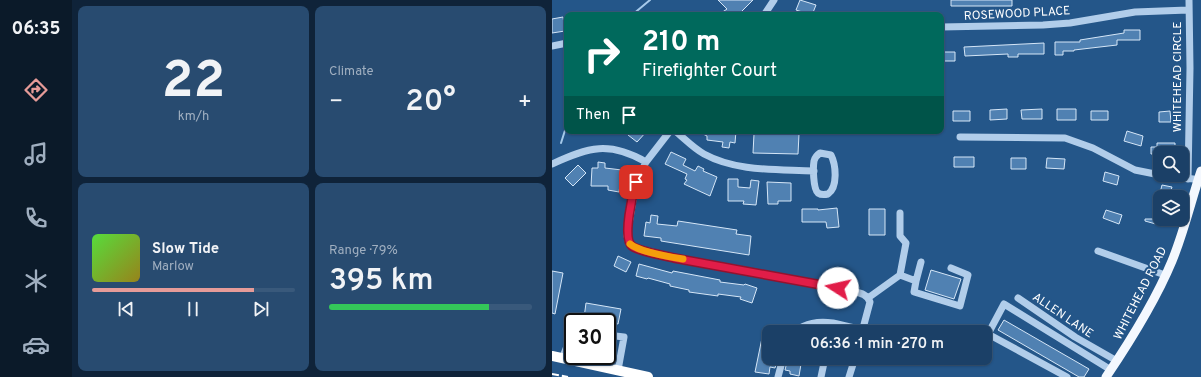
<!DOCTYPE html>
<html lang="en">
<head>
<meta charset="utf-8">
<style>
  body { margin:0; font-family:Overpass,sans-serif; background:#284b70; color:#f1f3f6; height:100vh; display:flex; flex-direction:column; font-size:15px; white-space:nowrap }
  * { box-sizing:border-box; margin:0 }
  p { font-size:13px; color:#a0afc0 }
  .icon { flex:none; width:22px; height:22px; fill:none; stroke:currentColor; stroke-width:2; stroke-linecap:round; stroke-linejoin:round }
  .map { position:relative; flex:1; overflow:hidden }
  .sheet { display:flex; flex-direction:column; gap:6px; padding:6px; background:#0f2339; width:480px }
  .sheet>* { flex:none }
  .top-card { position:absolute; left:12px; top:12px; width:380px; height:122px; border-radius:8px; box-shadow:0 1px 3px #0004,0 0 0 1px #39597b; background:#00695c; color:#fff; overflow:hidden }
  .fabs { position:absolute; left:601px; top:146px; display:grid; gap:8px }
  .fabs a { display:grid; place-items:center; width:36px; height:36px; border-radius:8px; background:#1b4067; box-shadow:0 1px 3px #0004,0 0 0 1px #39597b; font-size:20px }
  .speed { position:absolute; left:12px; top:313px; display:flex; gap:8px; font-size:20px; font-weight:700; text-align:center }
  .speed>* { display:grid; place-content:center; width:52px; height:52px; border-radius:50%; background:#1b4067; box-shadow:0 1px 3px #0004,0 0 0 1px #39597b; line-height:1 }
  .speed .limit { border:2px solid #111; border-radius:6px; background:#fff; color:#111 }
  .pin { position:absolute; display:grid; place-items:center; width:34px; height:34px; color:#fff; margin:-17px; border-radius:8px; box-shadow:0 2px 6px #0006 }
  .me { position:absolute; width:44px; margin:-22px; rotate:280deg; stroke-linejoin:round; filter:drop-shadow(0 0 3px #0008) }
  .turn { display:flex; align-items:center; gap:14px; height:84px; padding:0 12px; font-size:18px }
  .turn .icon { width:52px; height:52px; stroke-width:2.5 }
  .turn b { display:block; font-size:28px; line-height:34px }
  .then { display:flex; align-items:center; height:38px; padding:0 12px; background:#0003; gap:8px; font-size:15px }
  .big { font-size:30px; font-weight:600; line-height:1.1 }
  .sheet .widget { flex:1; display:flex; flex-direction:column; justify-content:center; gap:6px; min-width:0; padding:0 14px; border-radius:8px; background:#284b70 }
  .sheet .dial { align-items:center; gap:0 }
  .dial b { font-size:52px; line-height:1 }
  .song { display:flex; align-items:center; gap:12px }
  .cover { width:48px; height:48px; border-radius:6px; background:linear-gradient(135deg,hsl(110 70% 55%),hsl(50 70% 35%)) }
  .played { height:4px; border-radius:2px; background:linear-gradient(90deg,#e69b98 80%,#39597b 80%) }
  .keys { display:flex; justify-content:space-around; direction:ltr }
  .heat { display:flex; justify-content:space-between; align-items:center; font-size:22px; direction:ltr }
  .charge { height:6px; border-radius:3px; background:linear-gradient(90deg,#34c759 79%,#39597b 0) }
  .sheet .tiles { flex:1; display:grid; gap:6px; grid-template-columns:repeat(2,1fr) }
  .trip { position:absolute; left:210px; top:325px; width:230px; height:40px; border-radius:8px; background:#1b4067; box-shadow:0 1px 3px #0004,0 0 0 1px #39597b; font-weight:600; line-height:40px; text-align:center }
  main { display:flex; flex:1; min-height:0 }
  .tabs { display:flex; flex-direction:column; width:72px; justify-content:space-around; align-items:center; background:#0b1a29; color:#a0afc0 }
  .tabs .icon { width:28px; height:28px }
  .tabs .current { color:#e69b98 }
  .tabs b { font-size:18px; color:#f1f3f6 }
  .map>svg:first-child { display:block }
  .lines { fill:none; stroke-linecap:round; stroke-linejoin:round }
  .stream { stroke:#a5c9ea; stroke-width:2 }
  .building { fill:#5081b2; stroke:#d5e6f7 }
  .path { stroke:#b1cdea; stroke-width:1; stroke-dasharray:2 3; stroke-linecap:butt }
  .minor { stroke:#b1cdea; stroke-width:7 }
  .major { stroke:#f4f8fe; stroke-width:9 }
  .highway { stroke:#fff; stroke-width:10 }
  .rail { stroke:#fff; stroke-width:2; stroke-dasharray:7 3; stroke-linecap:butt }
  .route-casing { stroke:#92132f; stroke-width:10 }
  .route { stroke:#e11d48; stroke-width:7 }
  .slow { stroke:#f59e0b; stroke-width:7 }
  .labels { text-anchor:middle; stroke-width:4; stroke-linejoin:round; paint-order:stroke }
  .street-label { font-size:12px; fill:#fff; stroke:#245689 }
</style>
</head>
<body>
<main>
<nav class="tabs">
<b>06:35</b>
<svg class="icon current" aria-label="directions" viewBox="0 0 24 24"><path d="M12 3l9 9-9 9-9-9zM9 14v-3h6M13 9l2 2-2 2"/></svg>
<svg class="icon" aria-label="music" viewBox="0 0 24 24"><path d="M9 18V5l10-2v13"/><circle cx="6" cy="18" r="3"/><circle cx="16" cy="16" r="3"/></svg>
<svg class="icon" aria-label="phone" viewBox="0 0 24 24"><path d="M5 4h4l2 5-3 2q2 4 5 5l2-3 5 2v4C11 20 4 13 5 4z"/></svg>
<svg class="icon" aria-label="climate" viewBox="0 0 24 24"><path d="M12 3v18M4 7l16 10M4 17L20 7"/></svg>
<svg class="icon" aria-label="car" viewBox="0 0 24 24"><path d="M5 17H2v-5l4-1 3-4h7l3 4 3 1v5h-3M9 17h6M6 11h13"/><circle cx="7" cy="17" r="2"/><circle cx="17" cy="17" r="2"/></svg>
</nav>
<section class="sheet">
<div class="tiles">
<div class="widget dial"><b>22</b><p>km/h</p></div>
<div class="widget"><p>Climate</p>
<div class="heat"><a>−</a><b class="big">20°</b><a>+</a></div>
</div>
<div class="widget">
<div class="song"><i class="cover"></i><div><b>Slow Tide</b><p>Marlow</p></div></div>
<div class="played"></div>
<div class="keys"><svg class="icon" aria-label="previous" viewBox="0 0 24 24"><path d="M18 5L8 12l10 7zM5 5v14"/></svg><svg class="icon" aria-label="pause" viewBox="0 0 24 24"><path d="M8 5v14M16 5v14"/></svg><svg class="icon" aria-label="next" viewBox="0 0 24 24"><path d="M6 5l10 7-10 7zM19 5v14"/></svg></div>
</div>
<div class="widget"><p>Range · 79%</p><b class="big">395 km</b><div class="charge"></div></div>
</div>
</section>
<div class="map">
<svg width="649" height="377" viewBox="0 0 649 377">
  <rect width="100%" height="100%" fill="#245689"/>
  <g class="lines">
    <!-- stream -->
    <path class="stream" d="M80,15L98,0
      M9,143L15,124"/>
  </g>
  <!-- building -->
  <path class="building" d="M166,0H201L189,12L193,15H166L175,9Z
    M248,0L264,5L260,15L244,10Z
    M399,0H460V6H399Z
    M11,17L13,31L0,33V19Z
    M572,30H588V40H565V45L522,50V51H511V55H503V42H528V40L572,33Z
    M492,43V54H466V57H456V54L413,56L412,47Z
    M389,52H403V61H389Z
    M455,109V119L438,120V110Z
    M490,109V119H470L469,110Z
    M505,109H524V120H505Z
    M401,111H418V121H401Z
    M539,111H556V120H539Z
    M618,111L619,122H607V112Z
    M80,131H95L85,142L76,135Z
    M145,131H184L183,143L178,142L177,148L170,147L171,142L155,140V136Z
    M575,131L591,136L589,146L572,141Z
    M202,134H247L246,154L201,153Z
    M605,143H623V153L599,154V147H605Z
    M119,152L134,159L131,165L143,171L146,166L152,169L151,171L165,177L158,196L132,184L135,180L133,179L135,174L113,164Z
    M402,157H422V167H402Z
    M459,158H474V169H459Z
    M495,158L513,159L512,169L494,168Z
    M46,162L53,163V168L70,170L67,192L56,190V186H39L40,168H46Z
    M26,165L34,173L21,186L13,178Z
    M553,172L567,176L565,185L551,181Z
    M176,179H186V187L198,188L199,180L207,181L204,205L191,204L192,201H176Z
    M215,182L239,183V201H226V204H216Z
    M610,185L620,187L617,197H607Z
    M285,208L287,227L275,228L274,222H250V209H266V210Z
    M317,209H333V235H317Z
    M554,210L570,215L567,224L551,218Z
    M603,212L608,214V219H613L611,226L593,221V219H601Z
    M99,215L106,216L105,224L125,226L126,221L185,230L184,234L199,236L197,255L109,241V238L92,236L94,222L98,223Z
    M66,256L79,262L74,272L62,266Z
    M87,264L120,273L121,271L168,280V282L192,285L193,284L205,288L200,303L188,299L189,297L166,294V296L137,292V290L118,286V284L96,278L95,279L84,276Z
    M379,270L409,279L402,299L373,290Z
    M0,271L11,273L3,314L0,313Z
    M34,303L69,309L66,324L32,318Z
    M452,320L537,369L532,377H527L446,330Z
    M210,338L217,339V358H226L223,368L218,367L217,374L203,372Z
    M236,358H250L247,376L238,374V371L233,370Z"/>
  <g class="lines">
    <!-- path -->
    <path class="path" d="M259,358L261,362"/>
    <!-- minor -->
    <path class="minor" d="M212,15L222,0
      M389,27L491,25L518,23L583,12L636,10
      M0,46L15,43
      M118,131L94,162L84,182L75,236L77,243L84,248L122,258L300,291C308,293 315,294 318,302L310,332
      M123,131C132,138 141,148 152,154C185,172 225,169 262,171
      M408,137L513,138L541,148L583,170L608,175
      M268,153L279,155C284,165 286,187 276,194C272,195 269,195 266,193C261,189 261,167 262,161C263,157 265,155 268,153Z
      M0,164C37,147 57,141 94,162
      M611,175L649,180
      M636,179L638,68L637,0
      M546,251L613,275
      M348,275L364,281L362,292L408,306L416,275L399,268
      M364,281L369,262
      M316,298L348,275L354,243L348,236V213
      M466,298L523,337L565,361
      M241,332C255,323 265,321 281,323
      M279,332L281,323L311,330
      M55,335L72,337L66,370
      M10,359L17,341L21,337
      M226,377L231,358
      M269,377L273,358
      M297,377L303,358
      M515,377L436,334L452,304L559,370"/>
    <!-- major -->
    <path class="major" d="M554,377C579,340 603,302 620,261C632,232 639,201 649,171"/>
    <!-- highway -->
    <path class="highway" d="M0,356L96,377"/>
    <!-- rail -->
    <path class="rail" d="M0,374L16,377"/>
  </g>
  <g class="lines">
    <!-- route casing -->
    <g class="route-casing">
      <path id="route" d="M84,182C81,193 70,238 80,246C88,252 112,255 122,258L286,288"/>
    </g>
    <!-- route -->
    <use href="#route" class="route"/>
    <!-- slow -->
    <path class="slow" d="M78,244C88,252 118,257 131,259"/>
  </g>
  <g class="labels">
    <!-- street labels -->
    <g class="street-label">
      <text transform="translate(465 13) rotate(-3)" y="4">ROSEWOOD PLACE</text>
      <text transform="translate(625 77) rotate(-90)" y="4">WHITEHEAD CIRCLE</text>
      <text transform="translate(588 293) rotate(-63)" y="4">WHITEHEAD ROAD</text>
      <text transform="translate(511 315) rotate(34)" y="4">ALLEN LANE</text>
    </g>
  </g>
</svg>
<div class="fabs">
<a><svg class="icon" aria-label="search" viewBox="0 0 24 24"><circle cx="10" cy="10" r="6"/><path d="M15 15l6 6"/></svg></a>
<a><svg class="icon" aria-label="layers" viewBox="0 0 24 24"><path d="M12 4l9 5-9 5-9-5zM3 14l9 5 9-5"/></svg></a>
</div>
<div class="speed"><div class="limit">30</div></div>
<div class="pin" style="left:84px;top:182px;background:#d93025"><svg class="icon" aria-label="arrive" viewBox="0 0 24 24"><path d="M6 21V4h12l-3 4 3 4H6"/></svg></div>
<svg class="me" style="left:286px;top:288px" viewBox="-20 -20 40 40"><circle r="19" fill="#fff"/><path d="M0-13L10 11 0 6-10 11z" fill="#e11d48"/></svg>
<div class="trip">06:36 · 1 min · 270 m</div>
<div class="top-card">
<div class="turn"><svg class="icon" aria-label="right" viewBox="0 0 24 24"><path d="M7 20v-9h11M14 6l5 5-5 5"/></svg><div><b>210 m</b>Firefighter Court</div></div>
<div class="then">Then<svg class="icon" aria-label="arrive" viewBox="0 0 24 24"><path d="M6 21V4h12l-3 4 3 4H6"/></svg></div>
</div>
</div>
</main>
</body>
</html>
